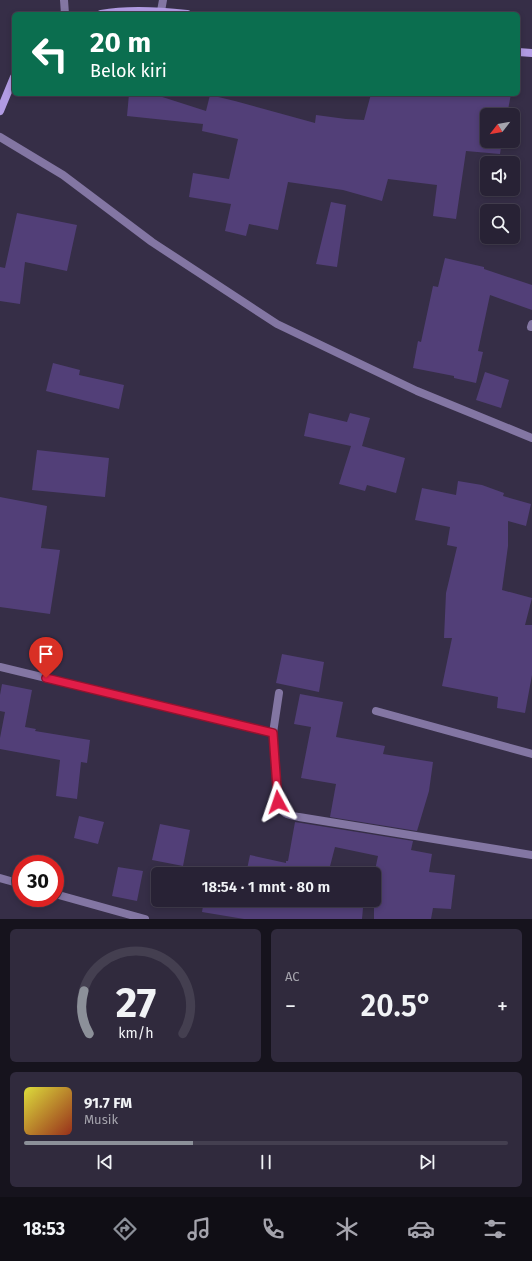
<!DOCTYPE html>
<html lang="id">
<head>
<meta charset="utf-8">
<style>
  body { margin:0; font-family:"Fira Sans",sans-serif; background:#302a3d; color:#f1f3f6; height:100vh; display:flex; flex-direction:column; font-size:15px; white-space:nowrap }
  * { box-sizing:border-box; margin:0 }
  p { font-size:13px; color:#a5a4ad }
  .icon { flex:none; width:22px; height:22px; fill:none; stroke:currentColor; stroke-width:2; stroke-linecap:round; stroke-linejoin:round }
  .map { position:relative; height:919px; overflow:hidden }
  .panel { display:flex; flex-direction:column; gap:10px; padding:10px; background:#16131d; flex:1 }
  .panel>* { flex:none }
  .guide { position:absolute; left:12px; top:12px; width:508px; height:84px; border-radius:6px; box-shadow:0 2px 6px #0003,0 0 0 1px #443f50; background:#0b6e4f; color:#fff; overflow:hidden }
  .needle { width:26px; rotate:239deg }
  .fabs { position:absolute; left:480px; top:108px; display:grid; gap:8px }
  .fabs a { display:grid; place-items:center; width:40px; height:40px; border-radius:6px; background:#282235; box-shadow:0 2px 6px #0003,0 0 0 1px #443f50; font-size:20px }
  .speed { position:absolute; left:12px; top:855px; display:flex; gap:8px; font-size:20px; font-weight:700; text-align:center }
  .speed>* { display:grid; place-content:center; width:52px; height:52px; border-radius:50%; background:#282235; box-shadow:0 2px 6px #0003,0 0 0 1px #443f50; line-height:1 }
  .speed .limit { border:6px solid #d22; background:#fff; color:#111 }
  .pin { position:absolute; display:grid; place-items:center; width:34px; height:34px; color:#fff; margin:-41px -17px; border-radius:50% 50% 50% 0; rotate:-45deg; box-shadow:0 0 4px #0007 }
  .pin .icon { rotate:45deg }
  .me { position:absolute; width:44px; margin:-22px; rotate:355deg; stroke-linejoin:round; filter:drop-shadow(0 0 3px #0008) }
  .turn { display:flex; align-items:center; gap:14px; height:84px; padding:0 12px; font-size:18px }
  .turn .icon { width:52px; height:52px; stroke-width:2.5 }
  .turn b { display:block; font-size:28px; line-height:34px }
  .big { font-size:30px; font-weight:600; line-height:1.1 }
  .panel .widget { flex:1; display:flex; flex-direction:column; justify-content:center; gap:6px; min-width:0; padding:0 14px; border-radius:6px; background:#302a3d }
  .panel .dial { align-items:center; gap:0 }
  .dial svg { height:104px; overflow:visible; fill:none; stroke:#443f50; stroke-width:7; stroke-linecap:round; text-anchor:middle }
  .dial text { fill:#f1f3f6; stroke:none }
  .song { display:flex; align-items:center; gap:12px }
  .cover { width:48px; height:48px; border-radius:6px; background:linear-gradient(135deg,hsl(60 70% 55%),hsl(10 70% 35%)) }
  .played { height:4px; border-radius:2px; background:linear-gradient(90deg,#8c9099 35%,#443f50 35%) }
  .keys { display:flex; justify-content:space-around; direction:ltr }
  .heat { display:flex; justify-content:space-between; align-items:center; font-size:22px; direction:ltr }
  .panel .tiles { flex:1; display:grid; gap:10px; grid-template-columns:1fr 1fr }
  .widget:last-child { grid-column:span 2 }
  .trip { position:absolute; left:151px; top:867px; width:230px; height:40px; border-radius:6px; background:#282235; box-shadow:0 2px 6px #0003,0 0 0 1px #443f50; font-weight:600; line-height:40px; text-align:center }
  .dock { display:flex; height:64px; justify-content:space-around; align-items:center; background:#100e15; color:#a5a4ad }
  .dock .icon { width:28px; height:28px }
  .dock .selected { color:#8c9099 }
  .dock b { font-size:18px; color:#f1f3f6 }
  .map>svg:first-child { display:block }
  .building { fill:#523f78 }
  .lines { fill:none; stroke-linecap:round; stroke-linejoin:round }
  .minor { stroke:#8376a3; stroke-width:8 }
  .secondary { stroke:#b19be3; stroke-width:8 }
  .route-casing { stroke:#92132f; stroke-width:10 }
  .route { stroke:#e11d48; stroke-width:7 }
</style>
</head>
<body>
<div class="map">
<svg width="532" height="919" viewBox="0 0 532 919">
  <rect width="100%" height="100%" fill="#362e47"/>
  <!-- building -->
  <path class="building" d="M129,94H153L206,111L210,95L235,101L315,123L316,115L346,119L364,120L371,94H511L507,115H487V141H502L500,154L466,151L456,219L433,216L437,185L388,179L382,201L343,190L288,182L278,230L249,224L246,236L225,231L231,204L189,197L193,173L229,179L238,139L202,131L203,124L127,116Z
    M331,202L346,205L337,267L316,264Z
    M17,213L77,225L67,271L25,262L20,304L0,301V267L5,268Z
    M445,258L484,267V269L532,285V310L490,295L478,351L483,352L476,383L454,378V376L413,368L418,341L421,342L433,286L438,287Z
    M53,363L80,370L79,375L124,385L119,409L46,391Z
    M485,372L509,380L501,408L476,400Z
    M309,413L347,422L350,413L370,418L362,446L405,458L396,493L367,485L365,491L339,484L351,446L304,436Z
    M37,450L109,458L105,497L32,490Z
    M458,481L482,485L504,493L503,496L531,504L526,526L508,521V546L502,590L532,598L525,625H532V675L525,713L497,708L498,697L442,686L452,638H444L446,593L457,547L447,545L450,527L415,520L422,488L456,495Z
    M0,497L47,506L41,548L60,550L50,614L0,607Z
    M282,654L324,662L319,692L276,683Z
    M2,684L32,690L25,727L36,729L35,731L90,740L87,763L81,762L77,799L56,796L60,760L0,749V738L5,712L0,711V695Z
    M300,694L343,702L336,737L385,746L383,754L433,762L429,791L417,831L330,817L336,784L301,778L311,727L294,724Z
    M79,816L104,822L98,844L74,838Z
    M295,822L413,841L411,850L432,854L429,872L455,875L451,909L433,908L431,919H374V875L378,856L335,847L328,874H246L250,855L286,863V861H288Z
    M160,824L190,830L183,866L152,860Z
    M118,867L143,871L137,901L112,896Z
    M204,900H322L363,908L362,919H244L202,912Z"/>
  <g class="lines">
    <!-- minor -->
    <path class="minor" d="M64,0L65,14
      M161,11L163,0
      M0,137L63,175L152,242L277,324L417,391L532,438
      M531,327L532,324
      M0,667L273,733
      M279,693L273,733L278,802C281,814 288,815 299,817L532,855
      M376,711L532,754
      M0,878L21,884
      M55,894L145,919"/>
    <!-- secondary -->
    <path class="secondary" d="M101,14C129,9 159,11 187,14
      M518,52L532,53
      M0,111L14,77"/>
  </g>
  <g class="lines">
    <!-- route casing -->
    <g class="route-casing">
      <path id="route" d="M46,678L273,733L278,802"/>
    </g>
    <!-- route -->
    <use href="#route" class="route"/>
  </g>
</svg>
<div class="fabs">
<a><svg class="needle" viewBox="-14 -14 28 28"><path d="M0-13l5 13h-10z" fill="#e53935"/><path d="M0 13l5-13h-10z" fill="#a5a4ad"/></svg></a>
<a><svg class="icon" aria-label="sound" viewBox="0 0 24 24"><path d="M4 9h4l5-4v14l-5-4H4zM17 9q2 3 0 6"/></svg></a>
<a><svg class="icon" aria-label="search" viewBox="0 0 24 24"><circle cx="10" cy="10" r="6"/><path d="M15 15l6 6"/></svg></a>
</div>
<div class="speed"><div class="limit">30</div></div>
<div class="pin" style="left:46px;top:678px;background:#d93025"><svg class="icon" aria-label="arrive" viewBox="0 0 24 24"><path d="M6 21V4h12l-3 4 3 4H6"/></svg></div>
<svg class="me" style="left:278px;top:802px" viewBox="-20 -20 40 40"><path d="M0-17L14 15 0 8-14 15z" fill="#e11d48" stroke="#fff" stroke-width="4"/></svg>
<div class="trip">18:54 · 1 mnt · 80 m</div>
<div class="guide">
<div class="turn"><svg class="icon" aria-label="left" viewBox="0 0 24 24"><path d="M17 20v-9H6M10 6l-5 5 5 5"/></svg><div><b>20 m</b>Belok kiri</div></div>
</div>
</div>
<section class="panel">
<div class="tiles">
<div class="widget dial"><svg viewBox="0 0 100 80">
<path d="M14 69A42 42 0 1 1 86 69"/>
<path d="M14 69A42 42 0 0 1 10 36" stroke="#8c9099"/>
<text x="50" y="56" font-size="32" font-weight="700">27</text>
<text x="50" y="72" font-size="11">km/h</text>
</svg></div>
<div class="widget"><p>AC</p>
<div class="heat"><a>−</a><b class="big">20.5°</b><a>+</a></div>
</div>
<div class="widget">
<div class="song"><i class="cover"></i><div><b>91.7 FM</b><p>Musik</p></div></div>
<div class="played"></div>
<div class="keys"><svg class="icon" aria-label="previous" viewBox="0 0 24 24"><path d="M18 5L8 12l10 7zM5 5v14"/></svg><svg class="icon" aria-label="pause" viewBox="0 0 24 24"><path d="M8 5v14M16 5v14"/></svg><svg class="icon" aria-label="next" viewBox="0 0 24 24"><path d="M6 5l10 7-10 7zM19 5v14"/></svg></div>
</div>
</div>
</section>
<nav class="dock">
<b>18:53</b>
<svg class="icon selected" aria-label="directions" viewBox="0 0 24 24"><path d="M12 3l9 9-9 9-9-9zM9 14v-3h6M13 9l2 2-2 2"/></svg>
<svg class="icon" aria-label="music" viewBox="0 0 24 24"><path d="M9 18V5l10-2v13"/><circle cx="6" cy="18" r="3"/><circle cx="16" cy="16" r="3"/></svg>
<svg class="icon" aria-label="phone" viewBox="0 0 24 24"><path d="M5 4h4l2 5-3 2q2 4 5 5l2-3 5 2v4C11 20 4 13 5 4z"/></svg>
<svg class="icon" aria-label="climate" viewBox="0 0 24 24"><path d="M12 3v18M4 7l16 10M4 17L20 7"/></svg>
<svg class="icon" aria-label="car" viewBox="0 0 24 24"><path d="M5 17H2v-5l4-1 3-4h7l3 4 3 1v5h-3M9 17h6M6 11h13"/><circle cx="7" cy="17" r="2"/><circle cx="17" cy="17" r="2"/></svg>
<svg class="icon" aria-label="filters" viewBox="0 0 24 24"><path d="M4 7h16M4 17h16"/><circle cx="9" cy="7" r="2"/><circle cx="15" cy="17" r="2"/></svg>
</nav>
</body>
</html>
